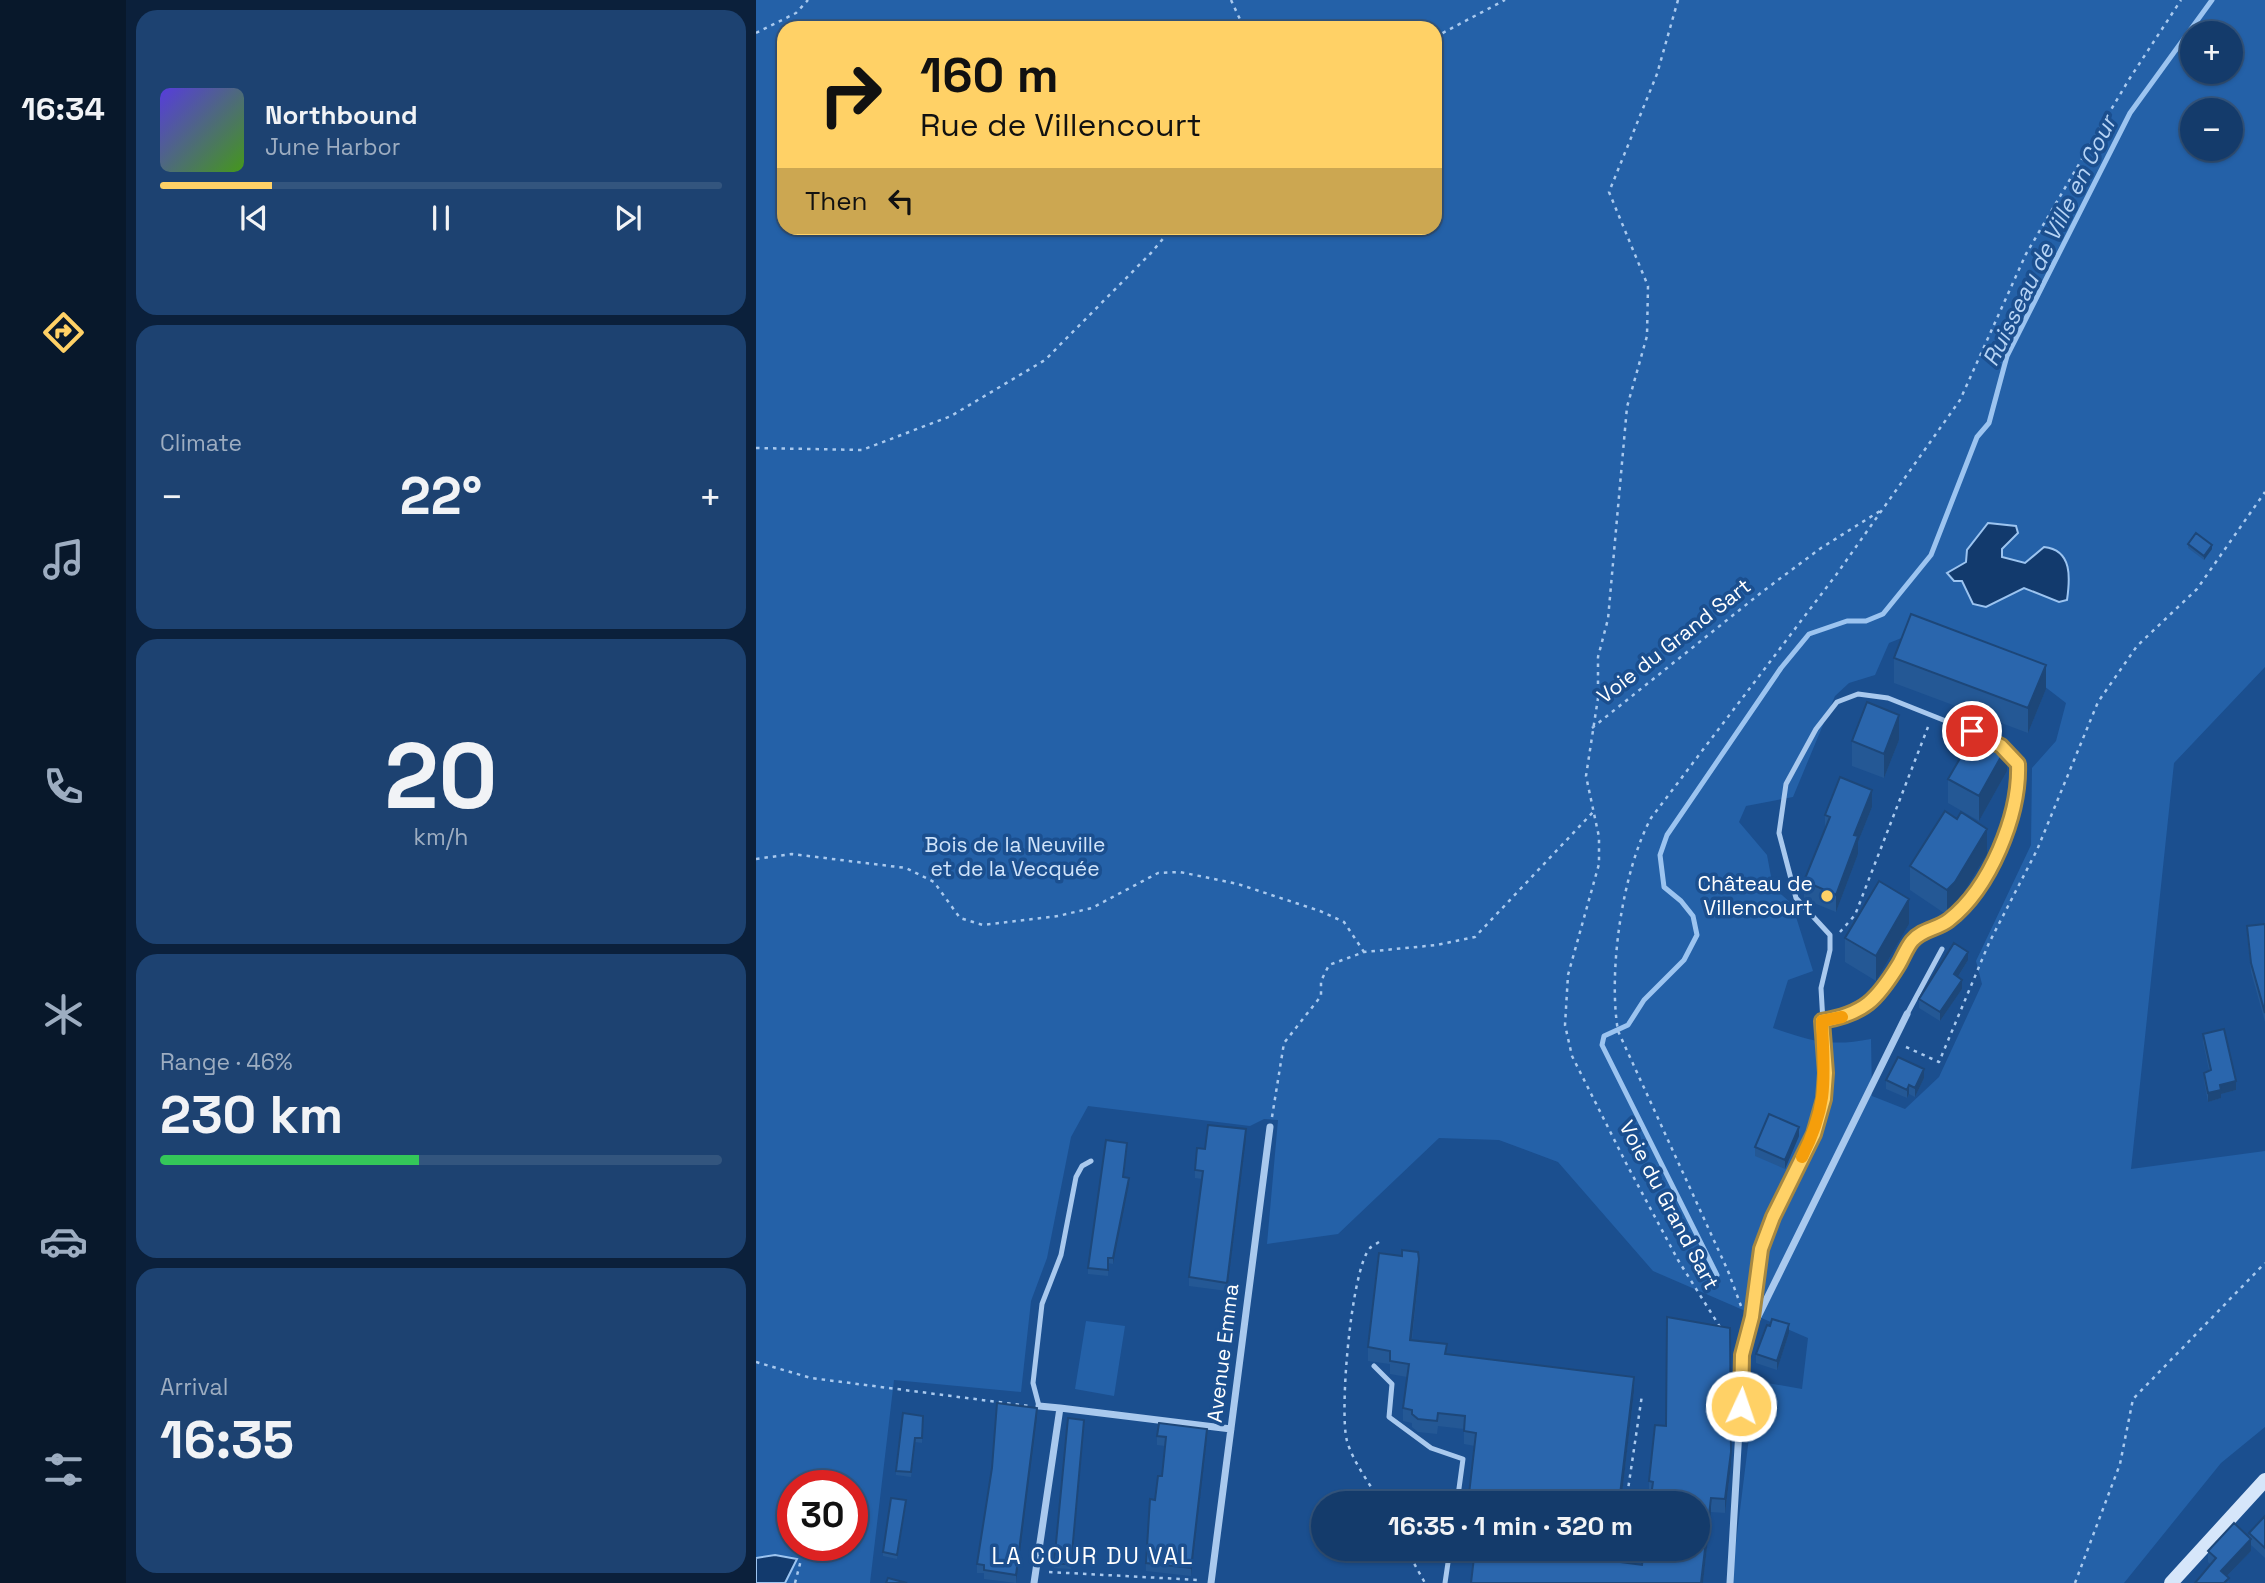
<!DOCTYPE html>
<html lang="en">
<head>
<meta charset="utf-8">
<style>
  body { margin:0; font-family:"Space Grotesk",sans-serif; background:#1d4271; color:#f1f3f6; height:100vh; display:flex; flex-direction:column; font-size:26px; white-space:nowrap }
  * { box-sizing:border-box; margin:0 }
  p { font-size:23px; color:#9dadc1 }
  .icon { flex:none; width:38px; height:38px; fill:none; stroke:currentColor; stroke-width:2; stroke-linecap:round; stroke-linejoin:round }
  .map { position:relative; flex:1; overflow:hidden }
  .sheet { display:flex; flex-direction:column; gap:10px; padding:10px; background:#0b203b; width:630px }
  .sheet>* { flex:none }
  .top-card { position:absolute; left:21px; top:21px; width:665px; height:214px; border-radius:21px; box-shadow:0 2px 5px #0004,0 0 0 2px #33557e; background:#ffd166; color:#111; overflow:hidden }
  .buttons { position:absolute; left:1424px; top:21px; display:grid; gap:14px }
  .buttons a { display:grid; place-items:center; width:63px; height:63px; border-radius:50%; background:#143b6b; box-shadow:0 2px 5px #0004,0 0 0 2px #33557e; font-size:35px }
  .speed { position:absolute; left:21px; top:1470px; display:flex; gap:14px; font-size:35px; font-weight:700; text-align:center }
  .speed>* { display:grid; place-content:center; width:91px; height:91px; border-radius:50%; background:#143b6b; box-shadow:0 2px 5px #0004,0 0 0 2px #33557e; line-height:1 }
  .speed .limit { border:10px solid #d22; background:#fff; color:#111 }
  .pin { position:absolute; display:grid; place-items:center; width:60px; height:60px; color:#fff; margin:-30px; border:4px solid #fff; border-radius:50%; box-shadow:0 2px 7px #0007 }
  .me { position:absolute; width:77px; margin:-38px; rotate:3deg; stroke-linejoin:round; filter:drop-shadow(0 0 5px #0008) }
  .turn { display:flex; align-items:center; gap:24px; height:147px; padding:0 28px; font-size:32px }
  .turn .icon { width:91px; height:91px; stroke-width:2.5 }
  .turn b { display:block; font-size:49px; line-height:60px }
  .then { display:flex; align-items:center; height:66px; padding:0 28px; background:#0003; gap:14px; font-size:26px }
  .big { font-size:52px; font-weight:700; line-height:1.1 }
  .sheet .tile { flex:1; display:flex; flex-direction:column; justify-content:center; gap:10px; min-width:0; padding:0 24px; border-radius:21px; background:#1d4271 }
  .sheet .dial { align-items:center; gap:0 }
  .dial b { font-size:91px; line-height:1 }
  .song { display:flex; align-items:center; gap:21px }
  .cover { width:84px; height:84px; border-radius:10px; background:linear-gradient(135deg,hsl(250 70% 55%),hsl(100 70% 35%)) }
  .played { height:7px; border-radius:4px; background:linear-gradient(90deg,#ffd166 20%,#33557e 20%) }
  .keys { display:flex; justify-content:space-around; direction:ltr }
  .heat { display:flex; justify-content:space-between; align-items:center; font-size:38px; direction:ltr }
  .charge { height:10px; border-radius:5px; background:linear-gradient(90deg,#34c759 46%,#33557e 0) }
  .trip { position:absolute; left:555px; top:1491px; width:399px; height:70px; border-radius:35px; background:#143b6b; box-shadow:0 2px 5px #0004,0 0 0 2px #33557e; font-weight:700; line-height:70px; text-align:center }
  main { display:flex; flex:1; min-height:0 }
  .tabs { display:flex; flex-direction:column; width:126px; justify-content:space-around; align-items:center; background:#08182b; color:#9dadc1 }
  .tabs .icon { width:49px; height:49px }
  .tabs .selected { color:#ffd166 }
  .tabs b { font-size:32px; color:#f1f3f6 }
  .map>svg:first-child { display:block }
  .green { fill:#2461a8; fill-rule:evenodd }
  .water { fill:#123a6d; stroke:#9cc4f0; stroke-width:2 }
  .lines { fill:none; stroke-linecap:round; stroke-linejoin:round }
  .stream { stroke:#9cc4f0; stroke-width:5 }
  .path { stroke:#a9c9ee; stroke-width:2.5; stroke-dasharray:3.5 5; stroke-linecap:butt }
  .service { stroke:#a9c9ee; stroke-width:5 }
  .minor { stroke:#a9c9ee; stroke-width:7 }
  .secondary { stroke:#d6e6fa; stroke-width:14 }
  .wall { fill:#245895 }
  .shaded-wall { fill:#1d4779 }
  .building { fill:#2a66ad; stroke:#1d4779; stroke-width:2 }
  .route-casing { stroke:#a68842; stroke-width:18 }
  .route { stroke:#ffd166; stroke-width:12 }
  .slow { stroke:#f59e0b; stroke-width:12 }
  .poi-dot { fill:#ffd166; stroke:#1b4f8f; stroke-width:2.5 }
  .labels { text-anchor:middle; stroke-width:7; stroke-linejoin:round; paint-order:stroke }
  .street-label { font-size:21px; fill:#fff; stroke:#1b4f8f }
  .park-label { font-size:21px; fill:#cfe3fa; stroke:#1b4f8f }
  .poi-label { font-size:21px; fill:#fff; stroke:#1b4f8f; text-anchor:end }
  .water-label { font-size:23px; font-style:italic; fill:#b5d3f5; stroke:#1b4f8f }
  .neighbourhood-label { font-size:23px; letter-spacing:2px; fill:#fff; stroke:#1b4f8f }
</style>
</head>
<body>
<main>
<nav class="tabs">
<b>16:34</b>
<svg class="icon selected" aria-label="directions" viewBox="0 0 24 24"><path d="M12 3l9 9-9 9-9-9zM9 14v-3h6M13 9l2 2-2 2"/></svg>
<svg class="icon" aria-label="music" viewBox="0 0 24 24"><path d="M9 18V5l10-2v13"/><circle cx="6" cy="18" r="3"/><circle cx="16" cy="16" r="3"/></svg>
<svg class="icon" aria-label="phone" viewBox="0 0 24 24"><path d="M5 4h4l2 5-3 2q2 4 5 5l2-3 5 2v4C11 20 4 13 5 4z"/></svg>
<svg class="icon" aria-label="climate" viewBox="0 0 24 24"><path d="M12 3v18M4 7l16 10M4 17L20 7"/></svg>
<svg class="icon" aria-label="car" viewBox="0 0 24 24"><path d="M5 17H2v-5l4-1 3-4h7l3 4 3 1v5h-3M9 17h6M6 11h13"/><circle cx="7" cy="17" r="2"/><circle cx="17" cy="17" r="2"/></svg>
<svg class="icon" aria-label="filters" viewBox="0 0 24 24"><path d="M4 7h16M4 17h16"/><circle cx="9" cy="7" r="2"/><circle cx="15" cy="17" r="2"/></svg>
</nav>
<section class="sheet">
<div class="tile">
<div class="song"><i class="cover"></i><div><b>Northbound</b><p>June Harbor</p></div></div>
<div class="played"></div>
<div class="keys"><svg class="icon" aria-label="previous" viewBox="0 0 24 24"><path d="M18 5L8 12l10 7zM5 5v14"/></svg><svg class="icon" aria-label="pause" viewBox="0 0 24 24"><path d="M8 5v14M16 5v14"/></svg><svg class="icon" aria-label="next" viewBox="0 0 24 24"><path d="M6 5l10 7-10 7zM19 5v14"/></svg></div>
</div>
<div class="tile"><p>Climate</p>
<div class="heat"><a>−</a><b class="big">22°</b><a>+</a></div>
</div>
<div class="tile dial"><b>20</b><p>km/h</p></div>
<div class="tile"><p>Range · 46%</p><b class="big">230 km</b><div class="charge"></div></div>
<div class="tile"><p>Arrival</p><b class="big">16:35</b></div>
</section>
<div class="map">
<svg width="1509" height="1583" viewBox="0 0 1509 1583">
  <rect width="100%" height="100%" fill="#1b4f8f"/>
  <!-- green -->
  <path class="green" d="M0,0H1509V667L1418,763L1375,1169L1509,1151V1427L1465,1463L1368,1583H975L1000,1381L1046,1389L1052,1338L897,1271L802,1162L743,1140L683,1138L582,1234L511,1244L522,1120L508,1119L494,1126L332,1106L315,1137L291,1258L275,1301L265,1392L138,1380L114,1583H29L41,1560L19,1555L0,1558ZM28,28H679V228H28ZM1437,33H1475V72H1437ZM1437,110H1475V149H1437ZM1148,637L1288,686L1310,703L1300,741L1276,768L1275,845L1220,961L1226,984L1183,1077L1149,1109L1116,1096L1115,1039C1075,1047 1054,1041 1017,1028L1032,980L1057,971L1036,904L1017,887L1011,855L983,822L990,806L1037,797L1079,696L1093,683L1119,675L1133,643ZM37,1486H96V1545H37Z
    M330,1321L369,1326L358,1396L319,1389Z"/>
  <!-- water -->
  <path class="water" d="M1232,523L1260,526L1262,533L1246,549V557L1269,563L1288,547C1317,550 1314,579 1311,600L1303,602L1268,588L1230,607L1217,604L1206,581H1198L1191,573L1210,562L1211,550Z
    M19,1555L41,1559L29,1583H0V1558Z"/>
  <g class="lines">
    <!-- stream -->
    <path class="stream" d="M961,1275L846,1045L848,1036L872,1025L888,1000L928,960L941,935L937,916L925,901L908,887L904,855L911,835L1025,668L1053,634L1091,621H1110L1127,614L1175,555L1221,437L1233,423L1251,356L1374,113L1456,0"/>
    <!-- path -->
    <path class="path" d="M475,0L488,28
      M922,0L901,74L853,192L892,286L891,336L871,407L852,619L842,657V698L830,776L843,837V864L812,975L809,1025L816,1056L870,1163L922,1260L964,1327
      M0,33L40,13L52,0
      M679,37L749,0
      M0,448L106,450L195,416L289,360L395,253L416,228
      M836,728L1006,592L1065,548L1124,511
      M0,859L36,854L150,868L178,882L204,918L227,925L302,916L336,908L402,873L424,872L482,884L564,911L588,922L608,952
      M1084,932L1099,915L1172,727
      M1150,1047L1183,1062L1233,943L1281,850L1342,702L1381,646L1441,589L1509,492
      M516,1117L528,1043L565,996V981L573,965L608,952L681,945L719,937L838,811
      M623,1242C620,1244 616,1246 614,1248C595,1269 583,1413 591,1441C597,1462 614,1484 625,1503
      M985,1306L972,1271L862,1031C852,972 866,872 895,818L1080,575L1204,400L1270,254L1372,81L1425,0
      M0,1362L55,1378L273,1406
      M870,1503L886,1395
      M650,1549L669,1583
      M864,1563L865,1549
      M293,1572L443,1580
      M39,1583L45,1560
      M1319,1583L1364,1464L1377,1399L1509,1263"/>
    <!-- service -->
    <path class="service" d="M1151,1014L1186,949
      M1066,1021C1108,1014 1122,1000 1143,964C1147,957 1151,947 1156,941C1166,929 1182,929 1193,920C1234,888 1264,814 1262,764L1248,749
      M993,1330L1005,1249L1017,1217L1058,1134L1068,1099L1070,1073L1065,988L1074,950V935L1040,898L1023,833L1030,784L1060,729L1081,702L1102,694L1132,698L1225,735
      M618,1366L636,1384L633,1417L675,1448L707,1459L701,1503
      M283,1406L277,1383L286,1304L305,1255L320,1177L326,1166L335,1161
      M689,1583L694,1549"/>
    <!-- minor -->
    <path class="minor" d="M283,1406L304,1408
      M278,1583L304,1408L475,1429
      M455,1583L514,1127
      M974,1583L988,1345L1151,1014"/>
    <!-- secondary -->
    <path class="secondary" d="M1415,1583L1509,1480"/>
  </g>
  <!-- wall -->
  <path class="wall" d="M1432,544L1456,549L1448,560L1432,548Z
    M1138,658L1290,689L1272,733L1138,683Z
    M1143,740L1128,778L1096,766V741Z
    M1251,771L1223,821L1192,803V779Z
    M1116,807L1102,842V854L1080,912L1048,899V881L1069,829V815Z
    M1231,854L1199,907L1191,915L1154,890V866Z
    M1153,924L1120,981L1089,962V938Z
    M1509,924V1022L1495,972L1491,935V926Z
    M1212,960L1202,977L1206,989L1184,1021L1163,1008V999Z
    M1447,1034L1480,1090L1465,1094V1098L1452,1102L1448,1081V1073L1453,1070L1447,1042Z
    M1168,1078L1159,1097L1153,1094L1151,1098L1130,1089V1080Z
    M1043,1136L1029,1169L999,1156V1147Z
    M490,1138L471,1291L433,1286V1277L446,1179L439,1178V1170L449,1149Z
    M371,1148L367,1177L373,1184L357,1264L352,1263V1276L332,1274V1268Z
    M646,1256L663,1273L656,1340L691,1354L878,1391L865,1503H712L719,1446L708,1444V1429L682,1426L681,1434L662,1432L656,1427V1423L647,1421V1408L651,1377L634,1374V1364L612,1361V1347Z
    M1033,1333L1021,1370L1000,1363V1354Z
    M167,1416L166,1443L159,1442L155,1477L140,1475V1471Z
    M281,1417L260,1583L228,1579V1573H221V1564Z
    M328,1425L315,1569L298,1568V1564Z
    M401,1436L451,1437L435,1576L390,1571V1563L399,1500L406,1476L409,1446L401,1445Z
    M975,1465L969,1513L955,1512L947,1583L719,1549H859L858,1561L886,1565L895,1495H893V1481Z
    M150,1504L141,1559L127,1556V1552Z
    M1509,1516V1558L1495,1545V1551L1471,1576L1473,1583L1452,1562V1551L1493,1537V1533Z"/>
  <!-- shaded-wall -->
  <path class="shaded-wall" d="M1456,545V549L1448,560V556Z
    M1290,665V689L1272,733V708Z
    M1143,715V740L1128,778V754Z
    M1251,746V771L1223,821V796Z
    M1116,790V807L1102,842V854L1080,912V895L1098,835Z
    M1231,829V854L1199,907L1191,915V890Z
    M1153,899V924L1120,981V956Z
    M1212,952V960L1198,983V974Z
    M1206,980V989L1184,1021V1012Z
    M1168,1069V1078L1159,1097V1088Z
    M1480,1081V1090L1465,1094V1098L1452,1102V1093L1464,1085Z
    M1153,1085V1094L1151,1098V1090Z
    M1043,1127V1136L1029,1169V1160Z
    M490,1129V1138L471,1291V1283Z
    M373,1178V1184L357,1264V1258Z
    M663,1259V1273L654,1353V1340Z
    M1033,1324V1333L1021,1370V1361Z
    M878,1377V1391L865,1503H863Z
    M281,1408V1417L260,1583V1575Z
    M451,1429V1437L435,1576V1568Z
    M975,1452V1465L969,1513V1499Z
    M955,1498V1512L947,1583H945Z
    M1495,1539V1551L1465,1582V1571Z"/>
  <!-- building -->
  <path class="building" d="M1440,533L1456,545L1448,556L1432,544Z
    M1155,614L1290,665L1272,708L1138,658Z
    M1111,702L1143,715L1128,754L1096,741Z
    M1221,729L1251,746L1223,796L1192,779Z
    M1084,777L1116,790L1098,835L1102,836L1080,895L1048,881L1074,817L1069,815Z
    M1189,811L1201,819L1205,812L1231,829L1199,882L1191,890L1154,866Z
    M1123,881L1153,899L1120,956L1089,938Z
    M1509,924V1013L1495,963L1491,926Z
    M1198,943L1212,952L1198,974L1206,980L1184,1012L1163,999Z
    M1468,1029L1480,1081L1464,1085L1465,1090L1452,1093L1448,1073L1455,1070L1447,1034Z
    M1142,1057L1168,1069L1159,1088L1153,1085L1151,1090L1130,1080Z
    M1013,1114L1043,1127L1029,1160L999,1147Z
    M452,1125L490,1129L471,1283L433,1277L447,1171L439,1170L441,1148L449,1149Z
    M350,1140L371,1143L367,1177L373,1178L357,1258H352V1270L332,1268Z
    M646,1250L662,1252L663,1259L654,1340L691,1344L689,1354L878,1377L863,1503H712L720,1433L708,1431L709,1416L682,1413L681,1421L662,1419L656,1414V1410L647,1408L653,1364L634,1361V1351L612,1347L623,1253L646,1256Z
    M911,1317L974,1328L975,1452L969,1499L955,1498L945,1583H715L719,1549H858L856,1561L886,1565L888,1549H942V1503H894L897,1482L893,1481L899,1425L910,1426Z
    M1016,1319L1033,1324L1021,1361L1000,1354L1011,1325L1014,1326Z
    M241,1403L281,1408L260,1575L228,1570V1565L221,1564L236,1468Z
    M147,1413L167,1416L166,1438H159L155,1472L140,1471Z
    M312,1418L328,1420L315,1564H298Z
    M403,1423L451,1429L435,1568L390,1563L394,1499L399,1500L402,1476H406L410,1437L401,1436Z
    M135,1498L150,1500L141,1555L127,1552Z
    M1509,1516V1548L1493,1533Z
    M1478,1523L1495,1539L1465,1571L1473,1578L1468,1583H1439L1460,1558L1452,1551Z
    M132,1578L151,1583H130Z"/>
  <g class="lines">
    <!-- route casing -->
    <g class="route-casing">
      <path id="route" d="M985,1406L986,1355L996,1317L1005,1249L1017,1217L1058,1134L1068,1099L1070,1073L1066,1021C1108,1014 1121,1000 1143,964C1147,957 1151,947 1156,941C1166,929 1182,929 1193,920C1234,888 1264,815 1262,764L1245,746L1216,731"/>
    </g>
    <!-- route -->
    <use href="#route" class="route"/>
    <!-- slow -->
    <path class="slow" d="M1046,1157C1073,1103 1068,1078 1066,1021L1086,1017"/>
  </g>
  <!-- markers -->
  <circle class="poi-dot" cx="1071" cy="896" r="7"/>
  <g class="labels">
    <!-- street labels -->
    <g class="street-label">
      <text transform="translate(918 641) rotate(-38)" y="7">Voie du Grand Sart</text>
      <text transform="translate(913 1205) rotate(62)" y="7">Voie du Grand Sart</text>
      <text transform="translate(467 1353) rotate(-83)" y="7">Avenue Emma</text>
    </g>
    <!-- park labels -->
    <g class="park-label">
      <text x="259" y="852">Bois de la Neuville<tspan x="259" dy="24">et de la Vecquée</tspan></text>
    </g>
    <!-- poi labels -->
    <g class="poi-label">
      <text x="1057" y="891">Château de<tspan x="1057" dy="24">Villencourt</tspan></text>
    </g>
    <!-- water labels -->
    <g class="water-label">
      <text transform="translate(1293 241) rotate(-64)" y="8">Ruisseau de Ville en Cour</text>
    </g>
    <!-- neighbourhood labels -->
    <g class="neighbourhood-label">
      <text x="337" y="1564">LA COUR DU VAL</text>
    </g>
  </g>
</svg>
<div class="buttons">
<a>+</a>
<a>−</a>
</div>
<div class="speed"><div class="limit">30</div></div>
<div class="pin" style="left:1216px;top:731px;background:#d93025"><svg class="icon" aria-label="arrive" viewBox="0 0 24 24"><path d="M6 21V4h12l-3 4 3 4H6"/></svg></div>
<svg class="me" style="left:985px;top:1406px" viewBox="-20 -20 40 40"><circle r="17" fill="#ffd166" stroke="#fff" stroke-width="3"/><path d="M0-11L8 9 0 5-8 9z" fill="#fff"/></svg>
<div class="trip">16:35 · 1 min · 320 m</div>
<div class="top-card">
<div class="turn"><svg class="icon" aria-label="right" viewBox="0 0 24 24"><path d="M7 20v-9h11M14 6l5 5-5 5"/></svg><div><b>160 m</b>Rue de Villencourt</div></div>
<div class="then">Then<svg class="icon" aria-label="left" viewBox="0 0 24 24"><path d="M17 20v-9H6M10 6l-5 5 5 5"/></svg></div>
</div>
</div>
</main>
</body>
</html>
